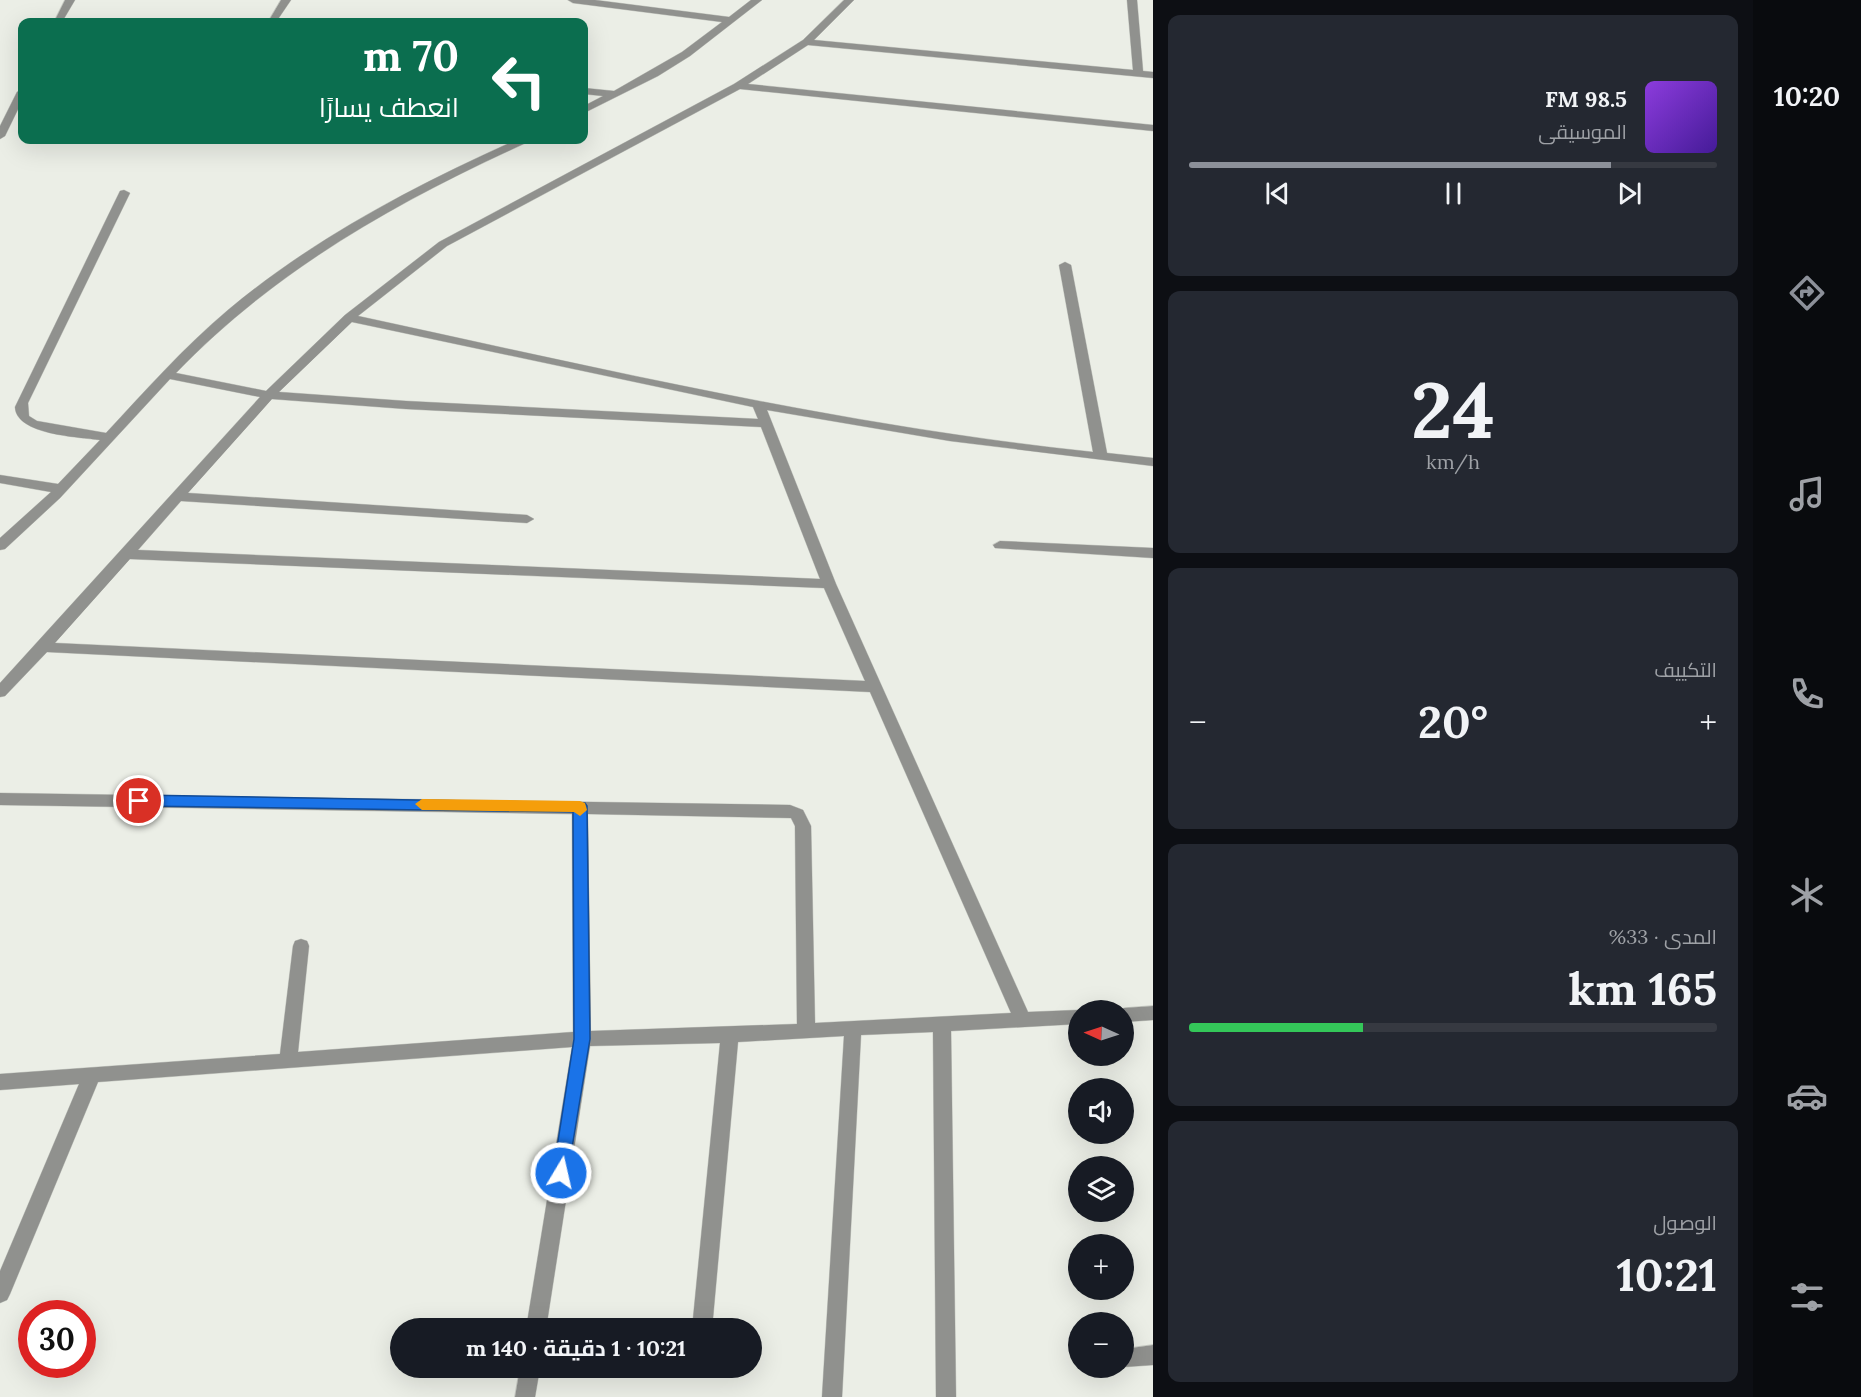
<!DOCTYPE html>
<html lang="ar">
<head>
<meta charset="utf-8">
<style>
  body { margin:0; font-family:Lora,Cairo,serif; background:#242831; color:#f1f3f6; direction:rtl; height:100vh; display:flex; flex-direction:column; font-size:22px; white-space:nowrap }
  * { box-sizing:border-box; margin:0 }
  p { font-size:20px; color:#9ea1a6 }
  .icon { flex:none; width:33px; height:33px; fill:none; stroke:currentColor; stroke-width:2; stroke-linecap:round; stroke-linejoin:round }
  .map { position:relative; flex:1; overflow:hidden; direction:ltr }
  .panel { display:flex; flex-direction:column; gap:15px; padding:15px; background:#0d0f14; width:600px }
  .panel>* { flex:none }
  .banner { position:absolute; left:18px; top:18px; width:570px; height:126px; border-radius:12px; box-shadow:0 6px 24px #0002; direction:rtl; background:#0b6e4f; color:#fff; overflow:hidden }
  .needle { width:39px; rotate:273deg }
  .buttons { position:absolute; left:1068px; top:1000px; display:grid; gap:12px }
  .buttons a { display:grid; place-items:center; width:66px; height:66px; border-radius:50%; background:#171b24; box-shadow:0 6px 24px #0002; font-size:30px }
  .speed { position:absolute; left:18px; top:1300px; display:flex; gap:12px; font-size:30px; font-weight:700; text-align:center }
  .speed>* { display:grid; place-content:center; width:78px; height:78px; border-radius:50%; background:#171b24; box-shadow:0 6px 24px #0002; line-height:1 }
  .speed .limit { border:9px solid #d22; background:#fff; color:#111 }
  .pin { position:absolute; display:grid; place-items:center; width:51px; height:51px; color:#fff; margin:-26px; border:3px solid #fff; border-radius:50%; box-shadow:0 2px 6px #0007 }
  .me { position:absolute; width:66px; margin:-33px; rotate:9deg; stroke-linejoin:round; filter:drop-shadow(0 0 4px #0008) }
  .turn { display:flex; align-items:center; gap:21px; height:126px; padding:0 30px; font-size:27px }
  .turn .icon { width:78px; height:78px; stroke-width:2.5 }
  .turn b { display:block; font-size:42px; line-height:51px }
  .big { font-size:45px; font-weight:700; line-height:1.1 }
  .panel .card { flex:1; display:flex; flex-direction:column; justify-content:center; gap:9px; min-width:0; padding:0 21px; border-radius:12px; background:#242831 }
  .panel .dial { align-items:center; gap:0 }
  .dial b { font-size:78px; line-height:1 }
  .song { display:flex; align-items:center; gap:18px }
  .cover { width:72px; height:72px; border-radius:9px; background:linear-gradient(135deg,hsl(270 70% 55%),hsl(260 70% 35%)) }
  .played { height:6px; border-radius:3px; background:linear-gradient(90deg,#8c9099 80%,#363941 80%) }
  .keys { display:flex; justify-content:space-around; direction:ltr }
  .heat { display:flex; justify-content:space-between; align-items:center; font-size:33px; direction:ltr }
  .charge { height:9px; border-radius:4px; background:linear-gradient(90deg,#34c759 33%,#363941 0) }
  .trip { position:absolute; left:390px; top:1318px; width:372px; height:60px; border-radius:30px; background:#171b24; box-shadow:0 6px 24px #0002; font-weight:700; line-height:60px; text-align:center; direction:rtl }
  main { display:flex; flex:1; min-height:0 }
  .dock { display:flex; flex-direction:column; width:108px; justify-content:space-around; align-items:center; background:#090b0e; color:#9ea1a6 }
  .dock .icon { width:42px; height:42px }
  .dock .selected { color:#8c9099 }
  .dock b { font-size:27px; color:#f1f3f6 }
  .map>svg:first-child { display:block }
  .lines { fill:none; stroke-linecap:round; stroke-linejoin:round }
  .minor-casing { stroke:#c8cbc4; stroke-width:1 }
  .minor { fill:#90918e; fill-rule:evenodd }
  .route { fill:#1a73e8; stroke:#114b97; stroke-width:1.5 }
  .slow { fill:#f59e0b }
</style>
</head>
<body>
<main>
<nav class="dock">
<b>10:20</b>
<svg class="icon selected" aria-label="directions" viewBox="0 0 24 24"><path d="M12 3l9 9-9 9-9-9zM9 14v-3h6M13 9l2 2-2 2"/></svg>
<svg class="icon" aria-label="music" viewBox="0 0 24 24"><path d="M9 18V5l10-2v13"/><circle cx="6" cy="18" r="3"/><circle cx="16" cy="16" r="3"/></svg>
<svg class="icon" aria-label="phone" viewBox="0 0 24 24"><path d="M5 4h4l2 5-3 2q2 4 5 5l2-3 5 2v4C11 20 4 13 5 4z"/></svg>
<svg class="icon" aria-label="climate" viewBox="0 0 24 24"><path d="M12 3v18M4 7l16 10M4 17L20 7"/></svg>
<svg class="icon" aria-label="car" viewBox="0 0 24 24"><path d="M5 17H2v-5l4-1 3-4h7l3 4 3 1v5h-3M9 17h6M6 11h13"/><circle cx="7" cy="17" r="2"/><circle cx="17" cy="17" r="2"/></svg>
<svg class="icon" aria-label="filters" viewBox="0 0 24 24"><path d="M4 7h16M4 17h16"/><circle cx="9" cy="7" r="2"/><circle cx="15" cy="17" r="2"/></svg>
</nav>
<section class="panel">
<div class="card">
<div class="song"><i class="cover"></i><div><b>98.5 FM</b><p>الموسيقى</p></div></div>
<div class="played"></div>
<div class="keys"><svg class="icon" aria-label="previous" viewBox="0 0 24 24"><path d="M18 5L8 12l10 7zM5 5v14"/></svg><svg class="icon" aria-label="pause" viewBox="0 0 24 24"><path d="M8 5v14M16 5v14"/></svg><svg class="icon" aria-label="next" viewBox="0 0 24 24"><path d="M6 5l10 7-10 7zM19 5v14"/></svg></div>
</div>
<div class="card dial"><b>24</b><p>km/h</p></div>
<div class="card"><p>التكييف</p>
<div class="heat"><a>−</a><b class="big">20°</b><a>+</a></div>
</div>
<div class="card"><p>المدى · 33%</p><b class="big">165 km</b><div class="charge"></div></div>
<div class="card"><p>الوصول</p><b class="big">10:21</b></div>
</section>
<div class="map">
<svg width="1153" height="1397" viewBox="0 0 1153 1397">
  <rect width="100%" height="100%" fill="#ebeee6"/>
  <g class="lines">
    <!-- minor casing -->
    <g class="minor-casing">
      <path id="minor" d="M65,0H75L62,22H54Z
        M281,0H291L276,22H268Z
        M568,0H595L729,17L751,0H762L690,56L658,76L584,113V106L603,96L584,94V88L614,91L682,52L722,22L573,3Z
        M844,0H854L814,40L1133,70L1127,0H1137L1143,71L1153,72V78L808,45L748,84L1153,125V131L740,89L447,246L358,316C602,369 845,426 1093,452L1059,265L1065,262L1071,265L1107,453L1153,458V466L950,441L767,410L836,584L1028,1012L1078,1010L1082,1011H1078V1024L951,1031L956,1397H936L933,1032L861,1035L842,1397H822L844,1036L738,1042L712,1329H692L720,1043L590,1046L546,1329H526L572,1047L98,1082L10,1294L7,1300L0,1303V1271L79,1084L0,1090V1074L280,1054L293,946L295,941L301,939L307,941L309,946L298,1052L573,1032L572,814L0,805V793L790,805L803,810L811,826L815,1023L1011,1013L870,692L47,652L5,696L0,697V683L260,397L170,379L60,498L5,549L0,550V538L51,492L0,483V475L58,484L100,440C79,437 16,435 15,407L120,191L124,190L130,193L28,403L29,416L37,421L106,433C145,391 184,347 228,310C314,238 414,186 516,140H529L528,142C398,201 276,269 176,373L266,391L345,315L439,242L734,84L803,40ZM352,322L753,407L758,419L406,401L279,392ZM272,399L406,409L761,427L820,579L138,550L181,501L527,523L534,519L527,515L188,493ZM130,559L824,588L865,681L55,643ZM588,814L791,818L795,826L797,1024L591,1031Z
        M22,89V101L5,136L0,139V126L17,92Z
        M1000,541L1153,548V558L995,548L993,545Z
        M1153,1006V1020L1124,1022V1011H1117L1124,1008Z
        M1153,1345V1365L1124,1367V1349Z
        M520,1368H540L535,1397H515Z"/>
    </g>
    <!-- minor -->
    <use href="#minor" class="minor"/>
  </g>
  <!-- route -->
  <path class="route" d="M139,795L585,803L587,806L590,1039L567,1178L561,1180L555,1178L553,1173L574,1039L573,812L139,806L132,801Z"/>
  <!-- slow -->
  <path class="slow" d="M422,799L580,801L585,803L587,810L580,816L574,812L422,810L415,804Z"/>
</svg>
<div class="buttons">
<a><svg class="needle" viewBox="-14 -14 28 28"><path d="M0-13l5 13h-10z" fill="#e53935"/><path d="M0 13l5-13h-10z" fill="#9ea1a6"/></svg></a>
<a><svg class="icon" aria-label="sound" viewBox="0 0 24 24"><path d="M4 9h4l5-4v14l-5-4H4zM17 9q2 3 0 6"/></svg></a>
<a><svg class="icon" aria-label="layers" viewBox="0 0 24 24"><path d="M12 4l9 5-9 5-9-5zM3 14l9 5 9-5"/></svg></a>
<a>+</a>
<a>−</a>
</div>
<div class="speed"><div class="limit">30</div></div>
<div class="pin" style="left:139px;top:801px;background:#d93025"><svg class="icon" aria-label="arrive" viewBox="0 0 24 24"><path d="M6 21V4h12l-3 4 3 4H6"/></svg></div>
<svg class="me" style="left:561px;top:1173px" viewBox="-20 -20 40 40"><circle r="17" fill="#1a73e8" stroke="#fff" stroke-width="3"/><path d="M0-11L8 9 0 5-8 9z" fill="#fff"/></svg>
<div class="trip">10:21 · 1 دقيقة · 140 m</div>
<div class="banner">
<div class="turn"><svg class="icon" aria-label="left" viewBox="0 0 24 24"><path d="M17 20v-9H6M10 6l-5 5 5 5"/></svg><div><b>70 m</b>انعطف يسارًا</div></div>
</div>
</div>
</main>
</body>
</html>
